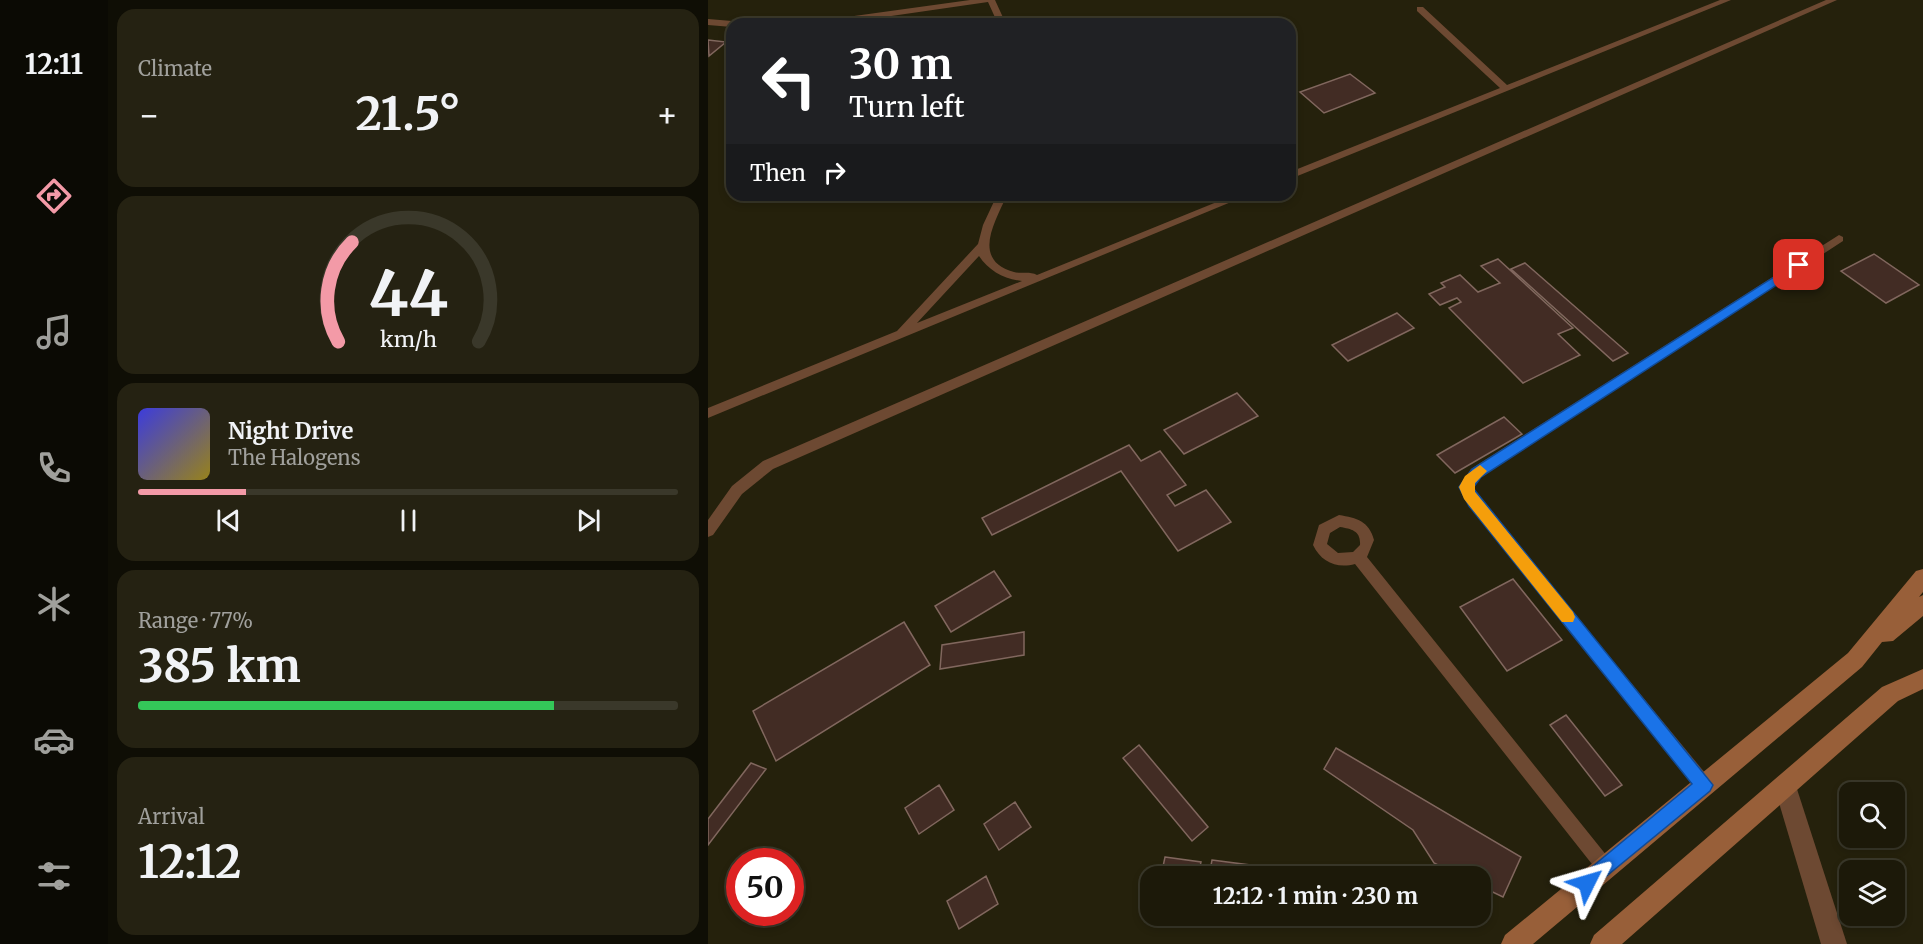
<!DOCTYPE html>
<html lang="en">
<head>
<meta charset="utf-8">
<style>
  body { margin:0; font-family:Merriweather,serif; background:#252212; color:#f1f3f6; height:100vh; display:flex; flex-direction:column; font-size:22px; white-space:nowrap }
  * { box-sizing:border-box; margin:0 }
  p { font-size:20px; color:#a0a09c }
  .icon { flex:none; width:33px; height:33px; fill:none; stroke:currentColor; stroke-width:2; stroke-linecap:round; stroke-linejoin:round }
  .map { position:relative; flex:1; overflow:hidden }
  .sheet { display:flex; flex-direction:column; gap:9px; padding:9px; background:#0f0e05; width:600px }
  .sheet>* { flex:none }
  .guide { position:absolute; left:18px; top:18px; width:570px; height:183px; border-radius:18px; box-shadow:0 3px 9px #0003,0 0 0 2px #3a382a; background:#202124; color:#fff; overflow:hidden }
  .controls { position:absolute; left:1131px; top:782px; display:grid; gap:12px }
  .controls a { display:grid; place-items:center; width:66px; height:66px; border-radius:12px; background:#1c1909; box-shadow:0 3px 9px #0003,0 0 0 2px #3a382a; font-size:30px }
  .speed { position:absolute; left:18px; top:848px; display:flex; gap:12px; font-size:30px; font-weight:700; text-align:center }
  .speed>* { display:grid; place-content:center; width:78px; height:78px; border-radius:50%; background:#1c1909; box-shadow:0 3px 9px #0003,0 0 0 2px #3a382a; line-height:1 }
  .speed .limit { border:9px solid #d22; background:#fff; color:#111 }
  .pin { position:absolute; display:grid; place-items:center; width:51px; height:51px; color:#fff; margin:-26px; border-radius:12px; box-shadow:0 3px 9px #0006 }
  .me { position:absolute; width:66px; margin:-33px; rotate:50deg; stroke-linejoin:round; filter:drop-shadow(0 0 4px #0008) }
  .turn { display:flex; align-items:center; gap:21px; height:126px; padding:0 24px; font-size:27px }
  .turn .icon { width:78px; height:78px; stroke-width:2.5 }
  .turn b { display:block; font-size:42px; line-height:51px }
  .then { display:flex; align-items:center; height:57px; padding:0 24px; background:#0003; gap:12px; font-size:22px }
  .big { font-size:45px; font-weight:700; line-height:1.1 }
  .sheet .widget { flex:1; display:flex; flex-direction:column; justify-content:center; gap:9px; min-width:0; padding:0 21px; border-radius:18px; background:#252212 }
  .sheet .dial { align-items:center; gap:0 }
  .dial svg { height:156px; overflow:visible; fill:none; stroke:#3a382a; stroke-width:7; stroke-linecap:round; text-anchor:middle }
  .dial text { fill:#f1f3f6; stroke:none }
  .song { display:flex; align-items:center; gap:18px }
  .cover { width:72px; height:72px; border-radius:9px; background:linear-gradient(135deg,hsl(240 70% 55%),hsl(50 70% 35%)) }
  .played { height:6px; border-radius:3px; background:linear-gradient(90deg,#f39aa7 20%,#3a382a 20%) }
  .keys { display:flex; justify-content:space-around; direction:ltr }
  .heat { display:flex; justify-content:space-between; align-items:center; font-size:33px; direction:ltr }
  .charge { height:9px; border-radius:4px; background:linear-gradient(90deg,#34c759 77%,#3a382a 0) }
  .trip { position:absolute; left:432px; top:866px; width:351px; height:60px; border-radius:18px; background:#1c1909; box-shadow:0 3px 9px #0003,0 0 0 2px #3a382a; font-weight:700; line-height:60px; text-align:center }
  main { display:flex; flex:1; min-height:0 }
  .tabs { display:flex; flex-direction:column; width:108px; justify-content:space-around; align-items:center; background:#0b0a04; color:#a0a09c }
  .tabs .icon { width:42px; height:42px }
  .tabs .on { color:#f39aa7 }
  .tabs b { font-size:27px; color:#f1f3f6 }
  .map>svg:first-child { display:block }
  .building { fill:#422c24; stroke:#81675e; stroke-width:1.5 }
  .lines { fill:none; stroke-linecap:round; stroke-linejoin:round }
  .lane { fill:#6d4932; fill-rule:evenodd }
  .street { fill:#6d4932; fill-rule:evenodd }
  .secondary { fill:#985f39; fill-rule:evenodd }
  .route { fill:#1a73e8; stroke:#114b97; stroke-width:1.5 }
  .slow { fill:#f59e0b }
</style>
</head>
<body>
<main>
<nav class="tabs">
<b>12:11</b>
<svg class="icon on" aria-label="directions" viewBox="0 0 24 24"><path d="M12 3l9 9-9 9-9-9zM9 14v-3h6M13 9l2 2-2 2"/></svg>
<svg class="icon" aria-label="music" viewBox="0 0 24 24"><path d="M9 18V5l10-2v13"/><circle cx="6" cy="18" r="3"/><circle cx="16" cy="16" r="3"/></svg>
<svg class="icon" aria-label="phone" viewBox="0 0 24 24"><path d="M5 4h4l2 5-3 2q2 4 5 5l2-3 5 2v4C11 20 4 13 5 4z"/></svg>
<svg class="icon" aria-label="climate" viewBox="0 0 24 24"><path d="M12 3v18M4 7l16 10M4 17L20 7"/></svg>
<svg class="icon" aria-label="car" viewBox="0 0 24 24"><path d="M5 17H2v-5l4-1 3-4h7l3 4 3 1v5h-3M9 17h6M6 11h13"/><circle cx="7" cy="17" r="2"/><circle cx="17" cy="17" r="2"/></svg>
<svg class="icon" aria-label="filters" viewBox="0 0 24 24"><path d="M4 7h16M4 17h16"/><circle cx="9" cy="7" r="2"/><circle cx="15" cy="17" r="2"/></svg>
</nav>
<section class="sheet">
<div class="widget"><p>Climate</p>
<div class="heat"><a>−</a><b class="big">21.5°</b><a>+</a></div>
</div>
<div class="widget dial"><svg viewBox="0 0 100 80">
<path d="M14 69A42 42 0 1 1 86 69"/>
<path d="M14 69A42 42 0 0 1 21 18" stroke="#f39aa7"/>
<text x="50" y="56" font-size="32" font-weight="700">44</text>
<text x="50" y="72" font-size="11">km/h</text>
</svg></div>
<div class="widget">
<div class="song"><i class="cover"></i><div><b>Night Drive</b><p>The Halogens</p></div></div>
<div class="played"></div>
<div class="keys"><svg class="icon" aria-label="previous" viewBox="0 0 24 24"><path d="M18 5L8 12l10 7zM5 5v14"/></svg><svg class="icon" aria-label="pause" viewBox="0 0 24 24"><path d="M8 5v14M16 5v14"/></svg><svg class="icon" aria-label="next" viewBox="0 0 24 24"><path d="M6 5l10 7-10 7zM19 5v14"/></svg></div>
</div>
<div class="widget"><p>Range · 77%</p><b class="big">385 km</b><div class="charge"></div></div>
<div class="widget"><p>Arrival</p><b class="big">12:12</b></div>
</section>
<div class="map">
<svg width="1215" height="944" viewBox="0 0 1215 944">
  <rect width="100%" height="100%" fill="#25210c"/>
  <!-- building -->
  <path class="building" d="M0,40L18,42L1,56Z
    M642,74L667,93L616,113L592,92Z
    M1166,254L1211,285L1178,303L1133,271Z
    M790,259L865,328L850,334L872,355L815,383L741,308L753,302L749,298L732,305L721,294L737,287L733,283L752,275L770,292L792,283L773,266Z
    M817,263L920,353L905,361L803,269Z
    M689,313L706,328L640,361L624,345Z
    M529,393L550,416L476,454L456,430Z
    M796,417L814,434L747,473L729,455Z
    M421,445L433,461L452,451L478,485L459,495L467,506L498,490L523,522L470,551L413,471L284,535L274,518Z
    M286,571L303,596L243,632L227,606Z
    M805,579L854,640L799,671L752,607Z
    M196,622L222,665L68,761L45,711Z
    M316,632V655L232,669L234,645Z
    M858,715L914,785L897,796L842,725Z
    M431,745L500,827L484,841L415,758Z
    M628,748L813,857L795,897L772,886V876H752L726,863L705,830L616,769Z
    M43,763L58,769L0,845V819Z
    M231,785L246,810L211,834L197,808Z
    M307,802L323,827L291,850L276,824Z
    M457,857L493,862L490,876H453Z
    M504,860L542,865L540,876H501Z
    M553,865L577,867L576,876H552Z
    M278,876L290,904L251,929L239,901Z"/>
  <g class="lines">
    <!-- lane -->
    <path class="lane" d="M262,0H287L298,24H290L280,2L128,24H106L110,21Z
      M1012,0H1023L582,179V172L792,88L709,11V7H715L799,85Z
      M1118,0H1129L65,469L34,494L5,535L0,537V520L24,486L55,461Z
      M0,19L24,21L28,24H24V27L0,25Z
      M289,195H299C287,222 263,260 306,272C314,274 322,271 329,275L526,195H540L0,418V408L189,331L270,244L275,225ZM271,256C281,271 296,279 314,281L209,323Z
      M1131,235L1135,237V241L773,477L765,488L771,498L1002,779L1004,785L1002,791L996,793L990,791L761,506L751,487L763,469Z
      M631,515C649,518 661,521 666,540L659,557L903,861L906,867L903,873L897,876L891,873L647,564C629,569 613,562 605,545L611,525ZM632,527C644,529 653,531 652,545L645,552L630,553L619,544L622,533Z"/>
    <!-- street -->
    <path class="street" d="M1077,775L1085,778L1088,786L1139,944H1113L1066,786L1069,778Z"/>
    <!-- secondary -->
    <path class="secondary" d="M1215,569V592L1211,597L1215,595V616L1185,641L1174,642L1154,667L825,944H793L797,935L1140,653L1208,571Z
      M1215,669V689L1190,701L914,944H882L886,935L1174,687Z"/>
  </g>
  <!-- route -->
  <path class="route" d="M1091,261L1097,265L1095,268L773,477L765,488L1005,785L1002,791L879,892L873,889L870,883L873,876L984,784L761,506L751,487L764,469Z"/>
  <!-- slow -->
  <path class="slow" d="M772,465L779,471L767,483V492L865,612L867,617L865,622H854L756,499L751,487L757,476Z"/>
</svg>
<div class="controls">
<a><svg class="icon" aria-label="search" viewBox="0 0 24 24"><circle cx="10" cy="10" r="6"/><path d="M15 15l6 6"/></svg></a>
<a><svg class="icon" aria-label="layers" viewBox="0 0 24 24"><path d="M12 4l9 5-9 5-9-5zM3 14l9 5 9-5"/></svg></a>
</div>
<div class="speed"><div class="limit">50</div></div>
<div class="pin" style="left:1091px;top:265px;background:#d93025"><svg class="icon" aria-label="arrive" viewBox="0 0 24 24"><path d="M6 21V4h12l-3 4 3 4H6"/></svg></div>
<svg class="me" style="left:879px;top:883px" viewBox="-20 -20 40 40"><path d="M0-17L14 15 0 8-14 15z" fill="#1a73e8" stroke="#fff" stroke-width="4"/></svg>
<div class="trip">12:12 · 1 min · 230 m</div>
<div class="guide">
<div class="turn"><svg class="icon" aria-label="left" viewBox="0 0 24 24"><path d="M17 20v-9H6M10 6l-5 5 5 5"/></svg><div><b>30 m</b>Turn left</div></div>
<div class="then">Then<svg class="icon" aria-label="right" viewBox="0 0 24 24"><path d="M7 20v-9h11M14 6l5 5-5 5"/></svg></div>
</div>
</div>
</main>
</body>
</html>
